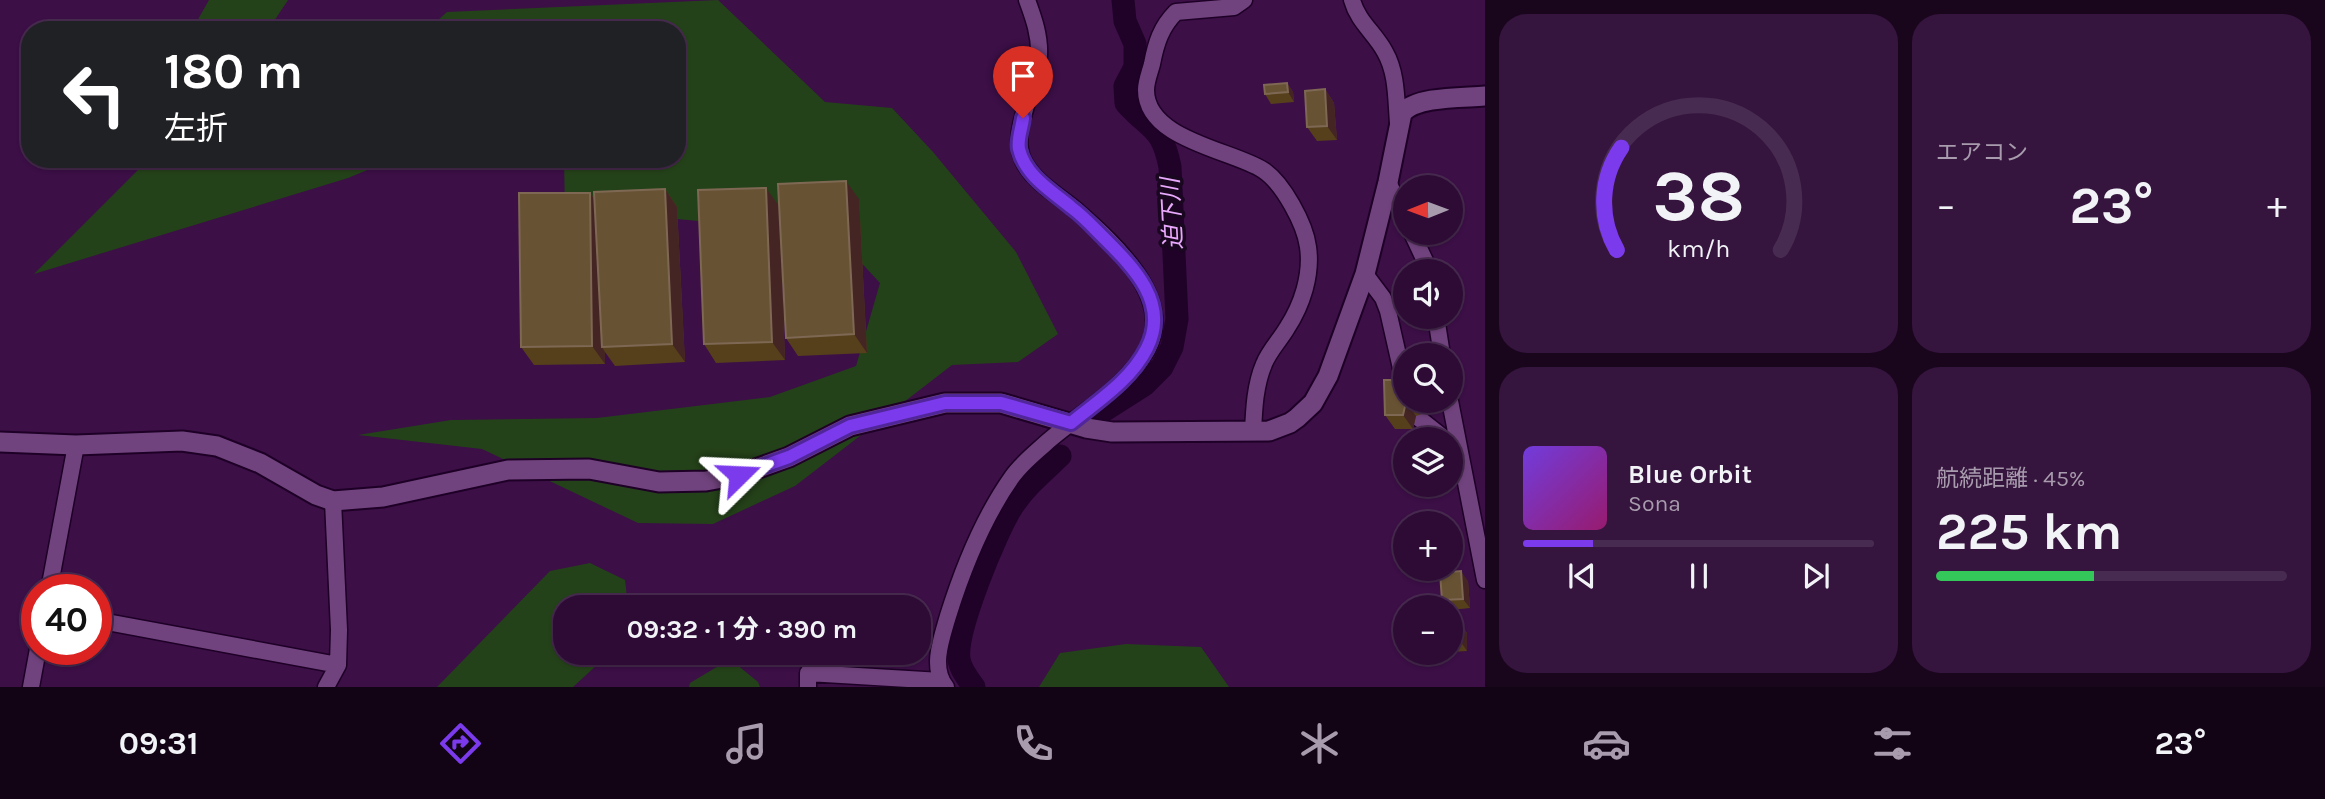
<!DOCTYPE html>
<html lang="ja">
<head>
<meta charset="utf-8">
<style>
  body { margin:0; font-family:Karla,"Noto Sans JP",sans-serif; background:#35143d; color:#f1f3f6; height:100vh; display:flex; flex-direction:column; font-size:26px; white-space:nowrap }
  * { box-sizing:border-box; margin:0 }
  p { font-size:23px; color:#a79bad }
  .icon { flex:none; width:38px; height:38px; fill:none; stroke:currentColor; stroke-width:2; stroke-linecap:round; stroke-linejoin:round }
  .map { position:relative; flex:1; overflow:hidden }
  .panel { display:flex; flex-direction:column; gap:14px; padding:14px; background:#19061d; width:840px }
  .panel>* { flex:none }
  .guide { position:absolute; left:21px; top:21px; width:665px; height:147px; border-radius:28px; box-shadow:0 2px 5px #0004,0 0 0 2px #482b50; background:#202124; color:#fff; overflow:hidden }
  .needle { width:46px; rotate:269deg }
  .tools { position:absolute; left:1393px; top:175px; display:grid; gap:14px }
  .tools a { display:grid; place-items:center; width:70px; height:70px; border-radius:50%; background:#2d0b35; box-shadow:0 2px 5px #0004,0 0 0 2px #482b50; font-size:35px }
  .speed { position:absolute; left:21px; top:574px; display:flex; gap:14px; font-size:35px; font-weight:700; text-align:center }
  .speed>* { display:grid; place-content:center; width:91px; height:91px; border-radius:50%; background:#2d0b35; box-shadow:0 2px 5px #0004,0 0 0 2px #482b50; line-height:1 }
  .speed .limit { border:10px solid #d22; background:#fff; color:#111 }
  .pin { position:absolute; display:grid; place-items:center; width:60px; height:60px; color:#fff; margin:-72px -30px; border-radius:50% 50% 50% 0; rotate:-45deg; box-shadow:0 0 7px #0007 }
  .pin .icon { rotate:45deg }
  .me { position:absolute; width:77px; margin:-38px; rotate:69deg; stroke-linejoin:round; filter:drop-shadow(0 0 5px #0008) }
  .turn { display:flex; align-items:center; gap:24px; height:147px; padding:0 28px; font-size:32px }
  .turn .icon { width:91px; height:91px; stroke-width:2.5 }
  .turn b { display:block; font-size:49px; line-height:60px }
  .big { font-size:52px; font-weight:700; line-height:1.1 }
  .panel .tile { flex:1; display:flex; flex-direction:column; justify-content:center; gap:10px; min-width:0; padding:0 24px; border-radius:28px; background:#35143d }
  .panel .dial { align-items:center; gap:0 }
  .dial svg { height:182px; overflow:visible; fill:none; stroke:#482b50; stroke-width:7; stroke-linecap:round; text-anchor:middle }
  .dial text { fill:#f1f3f6; stroke:none }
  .song { display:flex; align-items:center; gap:21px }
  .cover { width:84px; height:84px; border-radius:10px; background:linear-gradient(135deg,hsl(260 70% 55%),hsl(320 70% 35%)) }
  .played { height:7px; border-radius:4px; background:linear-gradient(90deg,#7c3aed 20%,#482b50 20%) }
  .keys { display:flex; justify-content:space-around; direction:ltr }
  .heat { display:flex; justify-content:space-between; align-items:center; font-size:38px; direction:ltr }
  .charge { height:10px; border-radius:5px; background:linear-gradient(90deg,#34c759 45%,#482b50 0) }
  .panel .tiles { flex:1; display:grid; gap:14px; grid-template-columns:repeat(2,1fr) }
  .trip { position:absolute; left:553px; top:595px; width:378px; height:70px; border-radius:28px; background:#2d0b35; box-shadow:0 2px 5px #0004,0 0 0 2px #482b50; font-weight:700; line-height:70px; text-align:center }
  .tab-bar { display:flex; height:112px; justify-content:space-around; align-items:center; background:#120415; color:#a79bad }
  .tab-bar .icon { width:49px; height:49px }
  .tab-bar .on { color:#7c3aed }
  .tab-bar b { font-size:32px; color:#f1f3f6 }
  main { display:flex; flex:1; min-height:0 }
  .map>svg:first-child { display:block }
  .green { fill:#244219 }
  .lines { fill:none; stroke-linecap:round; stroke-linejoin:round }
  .river { stroke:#200229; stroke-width:23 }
  .minor-casing { stroke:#1e0027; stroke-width:19 }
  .tertiary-casing { stroke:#1e0027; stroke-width:23 }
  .minor { stroke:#71437e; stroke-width:16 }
  .tertiary { stroke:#71437e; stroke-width:19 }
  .wall { fill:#56401c }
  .shaded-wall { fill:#442523 }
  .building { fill:#685234; stroke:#7e6854; stroke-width:2 }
  .route-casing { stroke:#51269a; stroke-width:18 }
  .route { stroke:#7c3aed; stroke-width:12 }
  .labels { text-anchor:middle; stroke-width:7; stroke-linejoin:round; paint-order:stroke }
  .water-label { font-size:24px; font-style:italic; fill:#e8a8fb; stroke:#19071f }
</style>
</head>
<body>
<main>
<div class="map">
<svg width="1485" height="687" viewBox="0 0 1485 687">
  <rect width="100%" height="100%" fill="#3c0f47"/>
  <!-- green -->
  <path class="green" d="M209,0H288L268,30H192Z
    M718,0L825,102L892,108L933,152L1016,252L1058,334L1018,362L952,365L795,486L713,524L638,523L482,449L358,435L451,420L597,418L770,397L856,366L880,283L829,228L730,224L624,214L565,213L564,159H677V30H427L447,12Z
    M145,159H394L348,178L34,274L144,164Z
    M590,563L625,580L628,607H565V653H610L573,687H437L550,571Z
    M1126,644L1201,647L1229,687H1039L1060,653Z
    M730,659L758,682L760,687H689L690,683Z"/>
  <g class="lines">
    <!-- river -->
    <path class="river" d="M1100,413L1144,385L1162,367L1172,347L1177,319L1170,167C1162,126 1151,131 1126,103L1125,86L1135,67V44L1125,21L1123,0
      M974,687C968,679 960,669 959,659C955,631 996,532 1012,507C1025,487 1043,472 1060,456"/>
    <!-- minor casing -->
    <g class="minor-casing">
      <path id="minor" d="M1244,0L1234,7L1176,12C1161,27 1156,43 1152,64C1150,72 1146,81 1146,90C1146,140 1232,150 1263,170C1283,183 1305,224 1308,247C1312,275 1302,305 1287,328C1280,340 1269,351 1264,364C1255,385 1254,409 1253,432
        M1352,0C1358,22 1375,33 1385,52C1397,73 1396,99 1398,123
        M1388,182L1405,218
        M1412,233L1426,263L1428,271
        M1365,274L1383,298L1388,311L1405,386
        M1436,317L1442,355
        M1409,401L1416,416L1445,439
        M1450,401L1485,580
        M49,590L76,445
        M96,620L338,665
        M31,687L38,649
        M326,687L338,665L339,630L333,501
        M808,687V673L941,681
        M946,687C930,668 942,637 948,616C963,568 983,518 1012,477C1021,464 1035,453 1046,443C1080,413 1124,390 1147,350C1176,297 1111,241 1076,210C1058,195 1037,184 1025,164C1007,133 1037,89 1039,56C1040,36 1034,19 1027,0"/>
    </g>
    <!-- tertiary casing -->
    <g class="tertiary-casing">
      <path id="tertiary" d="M0,442L76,445L182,441L217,446L260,463L316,495L333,501L383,497L508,470L589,469L659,482L706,481L739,475L789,457L850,426L945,403H1001L1086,428L1112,432L1269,431L1290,423L1297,418L1313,403L1328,376L1365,274L1388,182L1402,113C1417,96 1462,98 1485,96"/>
    </g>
    <!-- minor -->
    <use href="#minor" class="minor"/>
    <!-- tertiary -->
    <use href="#tertiary" class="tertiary"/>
  </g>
  <!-- wall -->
  <path class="wall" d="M1287,83L1293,92L1294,102L1271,104L1265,94Z
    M1325,89L1334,103L1337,140L1317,141L1307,127Z
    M486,159H506L505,167L489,164Z
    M665,189L677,207L685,362L615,366L605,352V364L534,365L521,347L590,193L595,199Z
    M859,199L867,353L798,356L786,338Z
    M779,206L785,360L716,363L704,344Z
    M1405,401H1418L1422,414L1416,416L1413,429H1395L1385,415Z
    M1468,581L1470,608L1451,610V607H1447L1442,600Z
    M1451,624H1460L1467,633V651L1451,652Z"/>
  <!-- shaded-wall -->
  <path class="shaded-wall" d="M1287,83L1293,92L1294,102L1288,92Z
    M1325,89L1334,103L1337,140L1327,126Z
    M500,159H506L505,167Z
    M846,181L859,199L867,353L854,334Z
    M766,188L779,206L785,360L772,342Z
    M665,189L677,207L685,362L672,344Z
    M590,193L603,211L602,347L605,352V364L592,346Z
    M1412,401H1418L1422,414Z
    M1406,402L1416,416L1413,429L1403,415Z
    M1461,571L1468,581L1470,608L1463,599Z
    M1460,624L1467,633V651L1461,642Z"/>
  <!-- building -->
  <path class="building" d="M1287,83L1288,92L1265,94L1264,85Z
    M1325,89L1327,126L1307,127L1305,91Z
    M846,181L854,334L786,338L778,184Z
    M766,188L772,342L704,344L698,190Z
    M665,189L672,344L602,347L594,192Z
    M519,193H590L592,346L521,347Z
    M1384,380H1405V401H1410L1406,402L1403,415H1385Z
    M1461,571L1463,599L1442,600L1440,573Z
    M1451,624H1460L1461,642H1451Z"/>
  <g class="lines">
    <!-- route casing -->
    <g class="route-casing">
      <path id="route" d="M739,475L789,457L850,426L945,403H1001L1071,423C1098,401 1131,380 1147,348C1170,303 1133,267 1103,237C1093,227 1083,216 1072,208C1053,192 1025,176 1019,149C1017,140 1022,127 1023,118"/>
    </g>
    <!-- route -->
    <use href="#route" class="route"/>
  </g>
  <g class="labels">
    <!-- water labels -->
    <g class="water-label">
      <text transform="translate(1172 214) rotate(-93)" y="8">迫下川</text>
    </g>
  </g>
</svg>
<div class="tools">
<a><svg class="needle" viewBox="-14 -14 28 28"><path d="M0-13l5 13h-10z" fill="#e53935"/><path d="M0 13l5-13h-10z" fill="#a79bad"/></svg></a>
<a><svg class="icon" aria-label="sound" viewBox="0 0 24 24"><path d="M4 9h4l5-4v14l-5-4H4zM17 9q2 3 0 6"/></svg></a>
<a><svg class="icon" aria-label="search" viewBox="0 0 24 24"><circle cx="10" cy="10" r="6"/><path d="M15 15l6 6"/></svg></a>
<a><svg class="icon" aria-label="layers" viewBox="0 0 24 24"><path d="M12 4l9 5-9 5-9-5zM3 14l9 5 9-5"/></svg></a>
<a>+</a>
<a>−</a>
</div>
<div class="speed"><div class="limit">40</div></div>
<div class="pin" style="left:1023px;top:118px;background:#d93025"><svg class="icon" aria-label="arrive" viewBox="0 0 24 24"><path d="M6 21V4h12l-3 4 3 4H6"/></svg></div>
<svg class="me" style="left:739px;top:475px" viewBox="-20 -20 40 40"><path d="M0-17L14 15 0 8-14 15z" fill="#7c3aed" stroke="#fff" stroke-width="4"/></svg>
<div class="trip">09:32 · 1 分 · 390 m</div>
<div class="guide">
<div class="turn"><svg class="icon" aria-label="left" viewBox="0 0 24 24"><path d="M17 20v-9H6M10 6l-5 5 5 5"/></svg><div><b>180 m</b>左折</div></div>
</div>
</div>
<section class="panel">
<div class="tiles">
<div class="tile dial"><svg viewBox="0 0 100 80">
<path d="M14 69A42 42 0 1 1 86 69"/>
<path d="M14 69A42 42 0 0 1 16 24" stroke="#7c3aed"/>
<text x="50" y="56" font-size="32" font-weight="700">38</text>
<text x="50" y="72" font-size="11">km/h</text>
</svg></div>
<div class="tile"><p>エアコン</p>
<div class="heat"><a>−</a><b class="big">23°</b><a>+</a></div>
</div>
<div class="tile">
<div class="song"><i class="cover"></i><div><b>Blue Orbit</b><p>Sona</p></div></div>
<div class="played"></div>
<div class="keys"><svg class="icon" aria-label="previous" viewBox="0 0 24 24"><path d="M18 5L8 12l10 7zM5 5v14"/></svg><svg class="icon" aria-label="pause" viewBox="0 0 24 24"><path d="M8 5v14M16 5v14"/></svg><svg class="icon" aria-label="next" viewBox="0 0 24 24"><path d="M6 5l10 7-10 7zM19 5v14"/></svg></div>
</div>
<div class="tile"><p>航続距離 · 45%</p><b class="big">225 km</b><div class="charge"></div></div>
</div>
</section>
</main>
<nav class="tab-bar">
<b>09:31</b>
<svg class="icon on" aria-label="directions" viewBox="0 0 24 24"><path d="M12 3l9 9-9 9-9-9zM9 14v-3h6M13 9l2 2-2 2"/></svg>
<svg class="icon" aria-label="music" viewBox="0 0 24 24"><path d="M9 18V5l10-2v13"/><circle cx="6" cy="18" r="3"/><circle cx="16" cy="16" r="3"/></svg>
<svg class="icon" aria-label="phone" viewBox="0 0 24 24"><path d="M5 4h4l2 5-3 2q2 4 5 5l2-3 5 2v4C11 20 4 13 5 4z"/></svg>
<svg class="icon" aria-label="climate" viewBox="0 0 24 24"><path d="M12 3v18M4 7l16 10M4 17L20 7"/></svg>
<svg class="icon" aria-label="car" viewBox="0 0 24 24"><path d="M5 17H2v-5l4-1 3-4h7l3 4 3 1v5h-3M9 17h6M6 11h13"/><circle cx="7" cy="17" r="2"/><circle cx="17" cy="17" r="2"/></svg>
<svg class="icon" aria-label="filters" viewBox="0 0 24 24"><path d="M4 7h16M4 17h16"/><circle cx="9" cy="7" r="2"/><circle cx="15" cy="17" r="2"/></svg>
<b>23°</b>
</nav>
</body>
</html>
